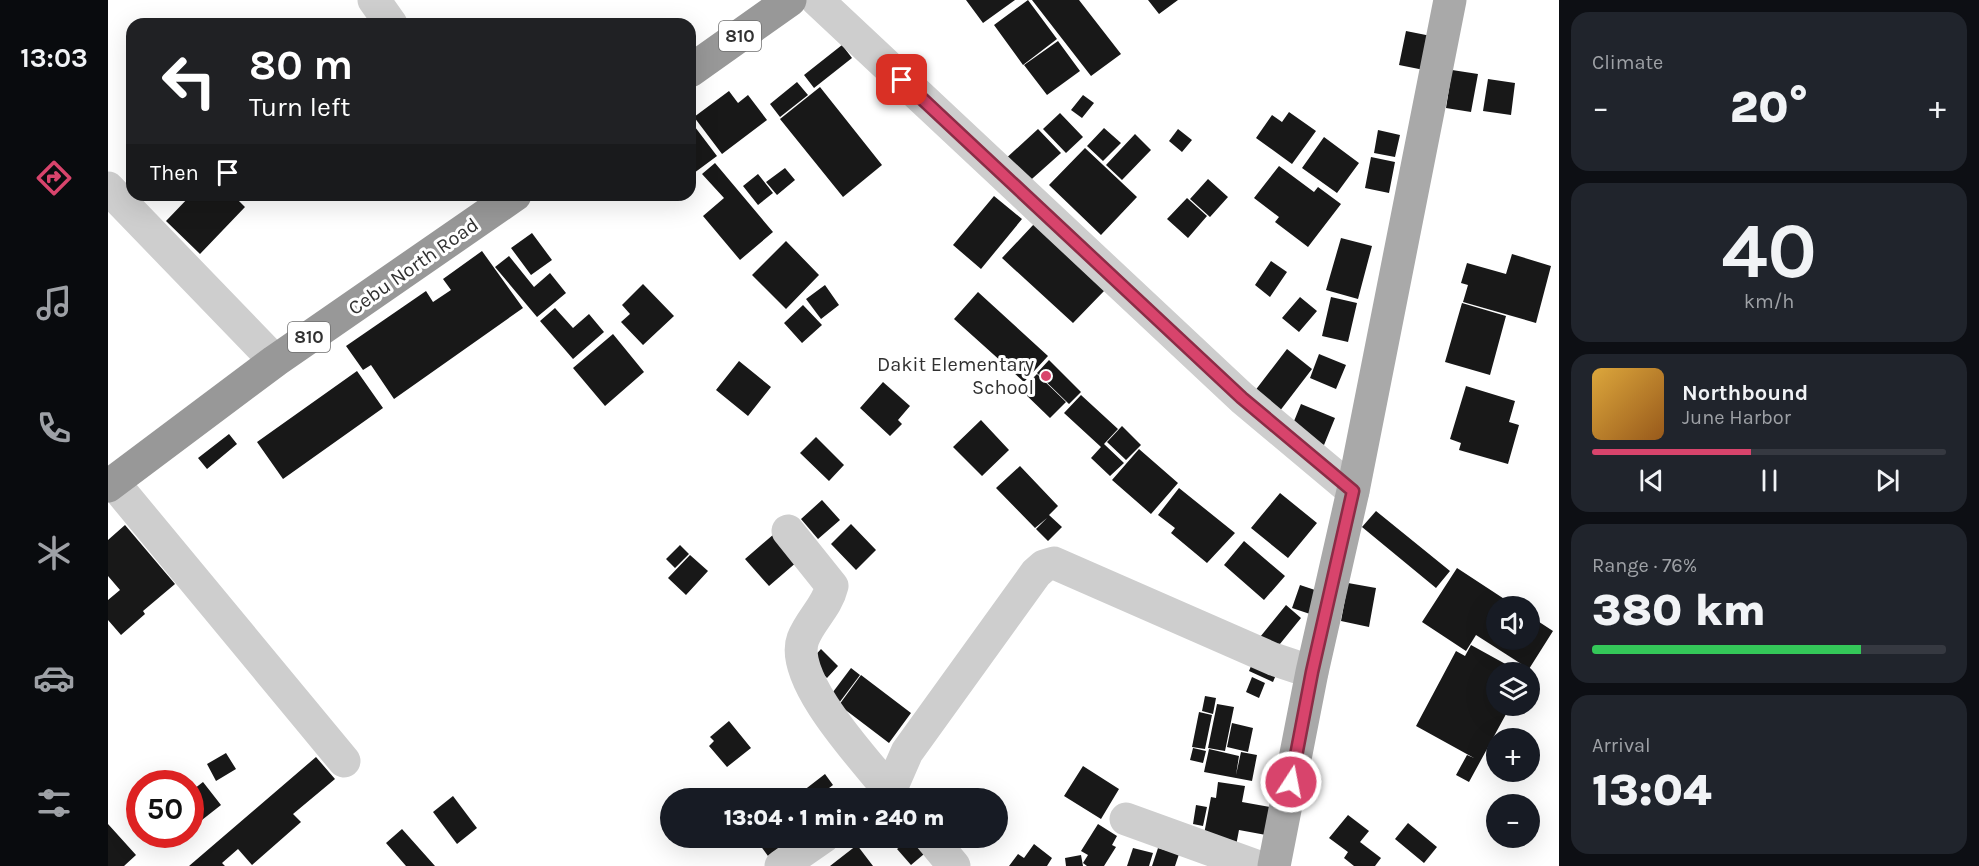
<!DOCTYPE html>
<html lang="en">
<head>
<meta charset="utf-8">
<style>
  body { margin:0; font-family:Karla,sans-serif; background:#20242c; color:#f1f3f6; height:100vh; display:flex; flex-direction:column; font-size:22px; white-space:nowrap }
  * { box-sizing:border-box; margin:0 }
  p { font-size:20px; color:#9ea1a6 }
  .icon { flex:none; width:33px; height:33px; fill:none; stroke:currentColor; stroke-width:2; stroke-linecap:round; stroke-linejoin:round }
  .map { position:relative; flex:1; overflow:hidden }
  .side { display:flex; flex-direction:column; gap:12px; padding:12px; background:#0d0f14; width:420px }
  .side>* { flex:none }
  .hud { position:absolute; left:18px; top:18px; width:570px; height:183px; border-radius:18px; box-shadow:0 6px 24px #0002; background:#202124; color:#fff; overflow:hidden }
  .tools { position:absolute; left:1378px; top:596px; display:grid; gap:12px }
  .tools a { display:grid; place-items:center; width:54px; height:54px; border-radius:50%; background:#171b24; box-shadow:0 6px 24px #0002; font-size:30px }
  .speed { position:absolute; left:18px; top:770px; display:flex; gap:12px; font-size:30px; font-weight:700; text-align:center }
  .speed>* { display:grid; place-content:center; width:78px; height:78px; border-radius:50%; background:#171b24; box-shadow:0 6px 24px #0002; line-height:1 }
  .speed .limit { border:9px solid #d22; background:#fff; color:#111 }
  .pin { position:absolute; display:grid; place-items:center; width:51px; height:51px; color:#fff; margin:-26px; border-radius:12px; box-shadow:0 3px 9px #0006 }
  .me { position:absolute; width:66px; margin:-33px; rotate:11deg; stroke-linejoin:round; filter:drop-shadow(0 0 4px #0008) }
  .turn { display:flex; align-items:center; gap:21px; height:126px; padding:0 24px; font-size:27px }
  .turn .icon { width:78px; height:78px; stroke-width:2.5 }
  .turn b { display:block; font-size:42px; line-height:51px }
  .then { display:flex; align-items:center; height:57px; padding:0 24px; background:#0003; gap:12px; font-size:22px }
  .big { font-size:45px; font-weight:800; line-height:1.1 }
  .side .widget { flex:1; display:flex; flex-direction:column; justify-content:center; gap:9px; min-width:0; padding:0 21px; border-radius:18px; background:#20242c }
  .side .dial { align-items:center; gap:0 }
  .dial b { font-size:78px; line-height:1 }
  .song { display:flex; align-items:center; gap:18px }
  .cover { width:72px; height:72px; border-radius:9px; background:linear-gradient(135deg,hsl(40 70% 55%),hsl(30 70% 35%)) }
  .played { height:6px; border-radius:3px; background:linear-gradient(90deg,#d8446c 45%,#363941 45%) }
  .keys { display:flex; justify-content:space-around; direction:ltr }
  .heat { display:flex; justify-content:space-between; align-items:center; font-size:33px; direction:ltr }
  .charge { height:9px; border-radius:4px; background:linear-gradient(90deg,#34c759 76%,#363941 0) }
  .trip { position:absolute; left:552px; top:788px; width:348px; height:60px; border-radius:30px; background:#171b24; box-shadow:0 6px 24px #0002; font-weight:800; line-height:60px; text-align:center }
  main { display:flex; flex:1; min-height:0 }
  .menu { display:flex; flex-direction:column; width:108px; justify-content:space-around; align-items:center; background:#090b0e; color:#9ea1a6 }
  .menu .icon { width:42px; height:42px }
  .menu .active { color:#d8446c }
  .menu b { font-size:27px; color:#f1f3f6 }
  .map>svg:first-child { display:block }
  .building { fill:#181818 }
  .lines { fill:none; stroke-linecap:round; stroke-linejoin:round }
  .minor { stroke:#cecece; stroke-width:33 }
  .major { stroke:#a9a9a9; stroke-width:33 }
  .highway { stroke:#989898; stroke-width:33 }
  .route-casing { stroke:#8c2c46; stroke-width:15 }
  .route { stroke:#d8446c; stroke-width:10 }
  .poi-dot { fill:#d8446c; stroke:#fff; stroke-width:2 }
  .labels { text-anchor:middle; stroke-width:6; stroke-linejoin:round; paint-order:stroke }
  .shield { fill:#fff; stroke:#6f6f6f; stroke-width:1.5 }
  .shield-label { font-size:18px; font-weight:bold; fill:#313131 }
  .street-label { font-size:20px; fill:#313131; stroke:#fff }
  .poi-label { font-size:20px; fill:#313131; stroke:#fff; text-anchor:end }
</style>
</head>
<body>
<main>
<nav class="menu">
<b>13:03</b>
<svg class="icon active" aria-label="directions" viewBox="0 0 24 24"><path d="M12 3l9 9-9 9-9-9zM9 14v-3h6M13 9l2 2-2 2"/></svg>
<svg class="icon" aria-label="music" viewBox="0 0 24 24"><path d="M9 18V5l10-2v13"/><circle cx="6" cy="18" r="3"/><circle cx="16" cy="16" r="3"/></svg>
<svg class="icon" aria-label="phone" viewBox="0 0 24 24"><path d="M5 4h4l2 5-3 2q2 4 5 5l2-3 5 2v4C11 20 4 13 5 4z"/></svg>
<svg class="icon" aria-label="climate" viewBox="0 0 24 24"><path d="M12 3v18M4 7l16 10M4 17L20 7"/></svg>
<svg class="icon" aria-label="car" viewBox="0 0 24 24"><path d="M5 17H2v-5l4-1 3-4h7l3 4 3 1v5h-3M9 17h6M6 11h13"/><circle cx="7" cy="17" r="2"/><circle cx="17" cy="17" r="2"/></svg>
<svg class="icon" aria-label="filters" viewBox="0 0 24 24"><path d="M4 7h16M4 17h16"/><circle cx="9" cy="7" r="2"/><circle cx="15" cy="17" r="2"/></svg>
</nav>
<div class="map">
<svg width="1451" height="866" viewBox="0 0 1451 866">
  <rect width="100%" height="100%" fill="#fff"/>
  <!-- building -->
  <path class="building" d="M858,0H907L875,23Z
    M920,0L949,39L915,65L886,25Z
    M924,0H971L1013,54L983,76Z
    M1040,0H1070L1051,14Z
    M1298,31L1323,36L1316,70L1291,65Z
    M950,41L972,71L939,95L916,65Z
    M734,45L744,58L706,88L696,75Z
    M1344,70L1370,74L1363,112L1338,108Z
    M1380,79L1407,83L1403,115L1375,111Z
    M689,82L700,95L672,117L662,104Z
    M712,87L774,165L735,197L672,119Z
    M621,91L630,103L640,95L659,120L614,154L586,117Z
    M975,95L986,103L974,118L963,110Z
    M1181,112L1208,131L1184,164L1148,138L1164,115L1174,122Z
    M952,113L975,137L958,153L935,129Z
    M587,127L609,156L582,176V131Z
    M996,128L1013,143L995,161L979,146Z
    M930,129L953,153L916,186L894,162Z
    M1070,129L1084,140L1074,152L1061,141Z
    M1270,130L1292,135L1287,157L1266,153Z
    M1027,134L1043,150L1014,180L998,165Z
    M1216,137L1251,163L1229,193L1194,168Z
    M977,148L1029,197L993,235L941,185Z
    M1263,157L1287,162L1281,193L1257,188Z
    M607,163L665,232L632,260L595,216L616,198L594,174Z
    M1171,166L1206,192L1210,187L1233,204L1200,247L1167,222L1171,217L1146,198Z
    M677,168L687,180L669,195L658,182Z
    M650,174L665,193L650,205L635,186Z
    M1100,179L1120,197L1102,217L1082,199Z
    M83,195H125L137,207L92,254L58,221Z
    M886,196L914,219L873,269L845,245Z
    M1079,198L1099,216L1080,238L1059,219Z
    M926,224L997,290L965,323L894,258Z
    M424,233L444,260L423,275L403,248Z
    M1233,238L1264,246L1250,299L1218,290Z
    M678,241L711,275L678,309L644,275Z
    M374,251L415,308L286,399L263,365L255,370L238,346L318,291L325,302L343,290L335,279Z
    M1404,254L1443,266L1428,323L1355,302L1360,285L1353,283L1359,263L1398,274Z
    M401,256L426,287L442,273L458,293L429,317L387,267Z
    M1163,261L1179,272L1162,297L1147,285Z
    M535,284L566,316L535,345L513,322L522,314L514,305Z
    M717,285L731,305L713,319L698,299Z
    M870,292L940,356L916,382L846,319Z
    M1192,297L1209,311L1191,332L1174,318Z
    M1223,297L1249,303L1240,342L1214,336Z
    M1354,303L1398,316L1382,375L1337,362Z
    M695,305L714,325L694,343L676,323Z
    M447,308L465,328L481,314L496,332L465,359L432,321Z
    M505,334L536,372L497,406L465,368Z
    M1179,349L1204,369L1168,416L1143,396Z
    M1211,354L1238,365L1228,389L1202,378Z
    M941,360L973,392L961,404L929,373Z
    M631,361L663,387L640,416L608,390Z
    M249,371L275,408L175,479L149,442Z
    M929,374L958,402L942,418L913,390Z
    M775,382L802,406L790,420L794,424L782,436L752,408Z
    M1358,386L1407,401L1401,422L1411,425L1400,464L1351,450L1353,443L1342,439Z
    M973,395L1010,429L996,444L1016,463L1002,476L983,458L993,447L956,413Z
    M1193,404L1227,418L1216,445L1182,431Z
    M873,420L901,450L874,476L845,447Z
    M1014,426L1033,445L1018,460L999,442Z
    M121,434L129,444L99,469L90,458Z
    M708,437L736,465L721,481L692,453Z
    M1031,449L1070,483L1043,514L1004,480Z
    M912,466L950,506L941,515L954,527L940,541L928,529L939,518L927,528L888,488Z
    M1071,488L1127,533L1099,563L1063,533L1067,528L1050,515Z
    M1172,493L1209,523L1180,558L1143,528Z
    M714,500L732,520L710,539L693,519Z
    M1268,511L1342,571L1328,588L1254,527Z
    M743,524L768,550L748,570L723,544Z
    M17,525L67,584L35,611L37,614L13,635L0,620V600L12,590L0,576V540Z
    M666,534L690,561L661,586L637,559Z
    M1136,541L1177,576L1156,600L1116,565Z
    M572,545L581,554L567,568L558,559Z
    M582,555L600,571L578,595L560,578Z
    M1349,568L1407,606H1389V639H1422V616L1445,631L1421,669L1368,635L1358,651L1314,622Z
    M1240,583L1268,588L1261,627L1233,621Z
    M1192,585L1213,592L1205,615L1184,608Z
    M1178,605L1193,618L1163,655L1148,642Z
    M1363,645L1412,672H1389V705H1403L1361,782L1348,775L1359,755L1366,758L1308,726L1348,651L1357,656Z
    M713,649L730,666L719,678L702,661Z
    M1148,654L1172,665L1165,682L1141,671Z
    M743,668L752,675L731,703L722,696Z
    M753,675L803,713L781,743L731,705Z
    M1144,677L1157,683L1151,698L1138,692Z
    M1097,696L1108,698L1105,714L1094,711Z
    M1109,704L1126,707L1117,751L1100,748Z
    M1091,712L1104,715L1097,749L1084,747Z
    M621,721L643,748L619,767L601,746L606,741L602,737Z
    M1124,723L1145,728L1140,752L1119,747Z
    M1085,748L1098,751L1095,763L1082,760Z
    M1101,749L1131,756L1128,775L1133,752L1149,755L1144,781L1096,772Z
    M118,753L128,769L108,781L99,764Z
    M208,757L227,779L185,814L193,822L144,865L130,849L114,863L117,866H81Z
    M975,766L1011,789L993,819L956,796Z
    M717,774L725,785L708,798H700L695,791Z
    M95,782L113,805L85,827L82,823V792Z
    M1110,782L1137,786L1134,802L1162,807L1158,835L1131,830L1127,851L1094,845L1103,797L1108,798Z
    M345,796L369,828L349,844L325,812Z
    M1088,805L1099,807L1095,826L1085,824Z
    M1240,815L1261,831L1252,842L1273,858L1267,866H1246L1236,858L1240,852L1221,838Z
    M1300,823L1329,847L1316,863L1287,839Z
    M0,824L28,855L16,866H0Z
    M990,824L1009,836L1004,845L1008,847L996,866H979L975,863L980,855L973,851Z
    M294,829L327,866H298L278,843Z
    M646,837H682L683,839L660,856Z
    M805,837H812L822,849L803,865L789,849Z
    M926,844L944,858L939,866H901L910,854L916,858Z
    M749,845L765,866H722Z
    M1025,848L1045,853L1041,866H1019Z
    M1050,848L1071,854L1067,866H1044Z
    M973,855L975,866H958L957,858Z"/>
  <g class="lines">
    <!-- minor -->
    <path class="minor" d="M266,0L283,24
      M709,0L1134,398L1245,491
      M0,188L167,361
      M5,482L236,761
      M680,531L724,586C719,607 702,620 695,639C680,679 758,761 782,791L799,752L928,573L936,566L946,563L1165,659L1204,672
      M1018,819L1148,866
      M822,837L846,866
      M673,866L715,837"/>
    <!-- major -->
    <path class="major" d="M1166,866L1204,672L1245,491L1342,0"/>
    <!-- highway -->
    <path class="highway" d="M582,71L682,0
      M0,486L167,361L407,195"/>
  </g>
  <g class="lines">
    <!-- route casing -->
    <g class="route-casing">
      <path id="route" d="M794,80L1134,398L1245,491L1204,672L1183,782"/>
    </g>
    <!-- route -->
    <use href="#route" class="route"/>
  </g>
  <!-- markers -->
  <circle class="poi-dot" cx="938" cy="376" r="6"/>
  <g class="labels">
    <!-- shield labels -->
    <g class="shield">
      <rect x="611" y="21" width="42" height="30" rx="4.5"/>
      <rect x="180" y="322" width="42" height="30" rx="4.5"/>
    </g>
    <g class="shield-label">
      <text x="632" y="42">810</text>
      <text x="201" y="343">810</text>
    </g>
    <!-- street labels -->
    <g class="street-label">
      <text transform="translate(305 266) rotate(-35)" y="7">Cebu North Road</text>
    </g>
    <!-- poi labels -->
    <g class="poi-label">
      <text x="926" y="371">Dakit Elementary<tspan x="926" dy="23">School</tspan></text>
    </g>
  </g>
</svg>
<div class="tools">
<a><svg class="icon" aria-label="sound" viewBox="0 0 24 24"><path d="M4 9h4l5-4v14l-5-4H4zM17 9q2 3 0 6"/></svg></a>
<a><svg class="icon" aria-label="layers" viewBox="0 0 24 24"><path d="M12 4l9 5-9 5-9-5zM3 14l9 5 9-5"/></svg></a>
<a>+</a>
<a>−</a>
</div>
<div class="speed"><div class="limit">50</div></div>
<div class="pin" style="left:794px;top:80px;background:#d93025"><svg class="icon" aria-label="arrive" viewBox="0 0 24 24"><path d="M6 21V4h12l-3 4 3 4H6"/></svg></div>
<svg class="me" style="left:1183px;top:782px" viewBox="-20 -20 40 40"><circle r="17" fill="#d8446c" stroke="#fff" stroke-width="3"/><path d="M0-11L8 9 0 5-8 9z" fill="#fff"/></svg>
<div class="trip">13:04 · 1 min · 240 m</div>
<div class="hud">
<div class="turn"><svg class="icon" aria-label="left" viewBox="0 0 24 24"><path d="M17 20v-9H6M10 6l-5 5 5 5"/></svg><div><b>80 m</b>Turn left</div></div>
<div class="then">Then<svg class="icon" aria-label="arrive" viewBox="0 0 24 24"><path d="M6 21V4h12l-3 4 3 4H6"/></svg></div>
</div>
</div>
<section class="side">
<div class="widget"><p>Climate</p>
<div class="heat"><a>−</a><b class="big">20°</b><a>+</a></div>
</div>
<div class="widget dial"><b>40</b><p>km/h</p></div>
<div class="widget">
<div class="song"><i class="cover"></i><div><b>Northbound</b><p>June Harbor</p></div></div>
<div class="played"></div>
<div class="keys"><svg class="icon" aria-label="previous" viewBox="0 0 24 24"><path d="M18 5L8 12l10 7zM5 5v14"/></svg><svg class="icon" aria-label="pause" viewBox="0 0 24 24"><path d="M8 5v14M16 5v14"/></svg><svg class="icon" aria-label="next" viewBox="0 0 24 24"><path d="M6 5l10 7-10 7zM19 5v14"/></svg></div>
</div>
<div class="widget"><p>Range · 76%</p><b class="big">380 km</b><div class="charge"></div></div>
<div class="widget"><p>Arrival</p><b class="big">13:04</b></div>
</section>
</main>
</body>
</html>
